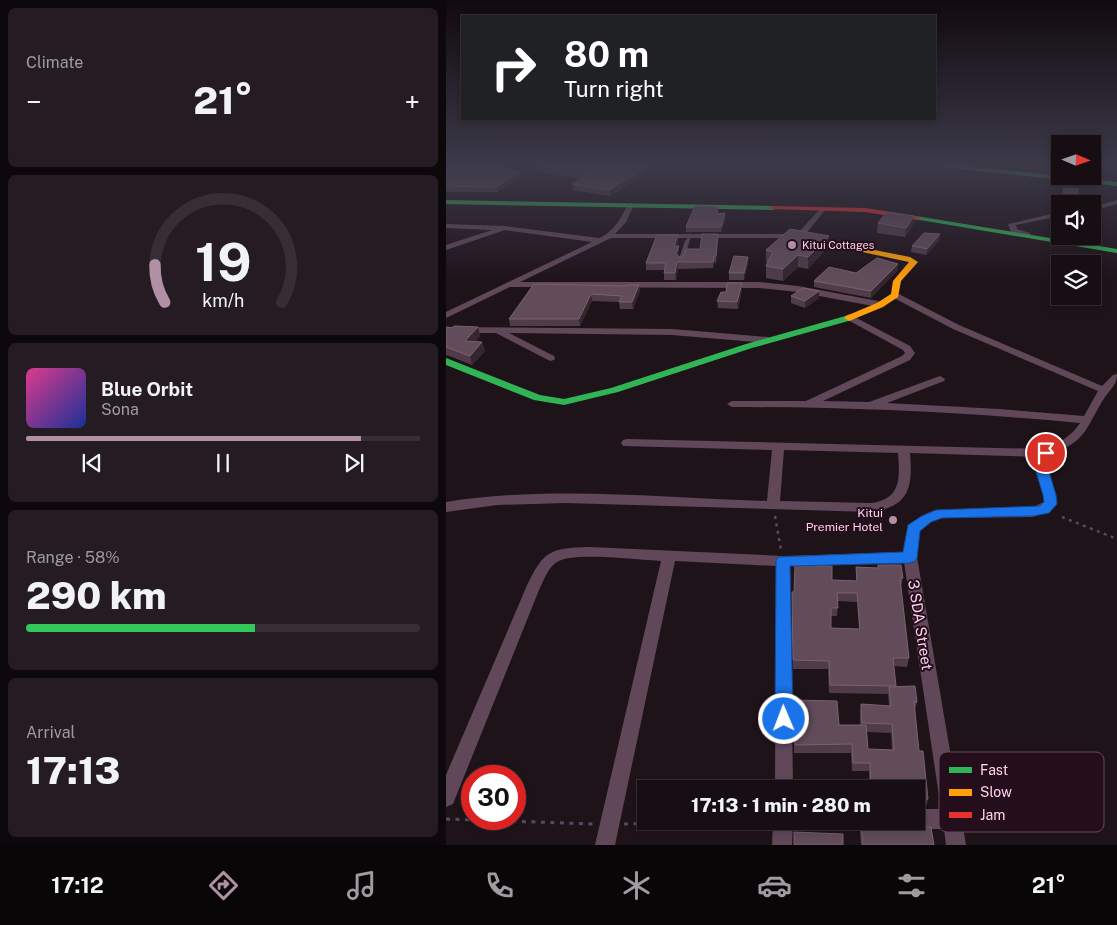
<!DOCTYPE html>
<html lang="en">
<head>
<meta charset="utf-8">
<style>
  body { margin:0; font-family:"Public Sans",sans-serif; background:#241c22; color:#f1f3f6; height:100vh; display:flex; flex-direction:column; font-size:19px; white-space:nowrap }
  * { box-sizing:border-box; margin:0 }
  p { font-size:16px; color:#9e9ca0 }
  .icon { flex:none; width:28px; height:28px; fill:none; stroke:currentColor; stroke-width:2; stroke-linecap:round; stroke-linejoin:round }
  .map { position:relative; flex:1; overflow:hidden }
  .side { display:flex; flex-direction:column; gap:8px; padding:8px; background:#0d080b; width:446px }
  .side>* { flex:none }
  .hud { position:absolute; left:15px; top:15px; width:475px; height:105px; border-radius:0px; box-shadow:0 2px 8px #0003,0 0 0 1px #362e34; background:#202124; color:#fff; overflow:hidden }
  .needle { width:32px; rotate:92deg }
  .tools { position:absolute; left:605px; top:135px; display:grid; gap:10px }
  .tools a { display:grid; place-items:center; width:50px; height:50px; border-radius:0px; background:#170e14; box-shadow:0 2px 8px #0003,0 0 0 1px #362e34; font-size:25px }
  .speed { position:absolute; left:15px; top:765px; display:flex; gap:10px; font-size:25px; font-weight:700; text-align:center }
  .speed>* { display:grid; place-content:center; width:65px; height:65px; border-radius:50%; background:#170e14; box-shadow:0 2px 8px #0003,0 0 0 1px #362e34; line-height:1 }
  .speed .limit { border:8px solid #d22; background:#fff; color:#111 }
  .pin { position:absolute; display:grid; place-items:center; width:42px; height:42px; color:#fff; margin:-21px; border:2px solid #fff; border-radius:50%; box-shadow:0 1px 5px #0007 }
  .me { position:absolute; width:55px; margin:-28px; rotate:359deg; stroke-linejoin:round; filter:drop-shadow(0 0 4px #0008) }
  .turn { display:flex; align-items:center; gap:18px; height:105px; padding:0 20px; font-size:22px }
  .turn .icon { width:65px; height:65px; stroke-width:2.5 }
  .turn b { display:block; font-size:35px; line-height:42px }
  .big { font-size:38px; font-weight:800; line-height:1.1 }
  .side .widget { flex:1; display:flex; flex-direction:column; justify-content:center; gap:8px; min-width:0; padding:0 18px; border-radius:8px; background:#241c22 }
  .side .dial { align-items:center; gap:0 }
  .dial svg { height:130px; overflow:visible; fill:none; stroke:#362e34; stroke-width:7; stroke-linecap:round; text-anchor:middle }
  .dial text { fill:#f1f3f6; stroke:none }
  .song { display:flex; align-items:center; gap:15px }
  .cover { width:60px; height:60px; border-radius:8px; background:linear-gradient(135deg,hsl(330 70% 55%),hsl(230 70% 35%)) }
  .played { height:5px; border-radius:2px; background:linear-gradient(90deg,#b18fa4 85%,#362e34 85%) }
  .keys { display:flex; justify-content:space-around; direction:ltr }
  .heat { display:flex; justify-content:space-between; align-items:center; font-size:28px; direction:ltr }
  .charge { height:8px; border-radius:4px; background:linear-gradient(90deg,#34c759 58%,#362e34 0) }
  .trip { position:absolute; left:191px; top:780px; width:288px; height:50px; border-radius:0px; background:#170e14; box-shadow:0 2px 8px #0003,0 0 0 1px #362e34; font-weight:800; line-height:50px; text-align:center }
  .menu { display:flex; height:80px; justify-content:space-around; align-items:center; background:#090608; color:#9e9ca0 }
  .menu .icon { width:35px; height:35px }
  .menu .current { color:#b18fa4 }
  .menu b { font-size:22px; color:#f1f3f6 }
  main { display:flex; flex:1; min-height:0 }
  .map>svg:first-child { display:block }
  .lines { fill:none; stroke-linecap:round; stroke-linejoin:round }
  .path-far1 { stroke:#5a4863; stroke-width:2.5; stroke-dasharray:3 4.5; stroke-linecap:butt }
  .path { stroke:#5a4863; stroke-width:3; stroke-dasharray:4 5.5; stroke-linecap:butt }
  .lane-far1 { stroke:#604859; stroke-width:3 }
  .lane { stroke:#604859; stroke-width:4.5 }
  .street { fill:#604859; fill-rule:evenodd }
  .fast { fill:#30b455; fill-rule:evenodd }
  .slow { fill:#ff9f0a; fill-rule:evenodd }
  .jam { fill:#e5322d; fill-rule:evenodd }
  .wall { fill:#4f3c48; fill-rule:evenodd }
  .shaded-wall { fill:#34252e }
  .building { fill:#624c5a; stroke:#7b6171; fill-rule:evenodd }
  .route { fill:#1a73e8; stroke:#114b97 }
  .poi-dot { fill:#b18fa4; stroke:#240e1b; stroke-width:2 }
  .labels { text-anchor:middle; stroke-width:4; stroke-linejoin:round; paint-order:stroke }
  .far-poi-label { font-size:11px; fill:#ffd2ef; stroke:#240e1b; text-anchor:start }
  .poi-label { font-size:12px; fill:#ffd2ef; stroke:#240e1b; text-anchor:end }
  .near-street-label { font-size:15px; fill:#ffd2ef; stroke:#240e1b }
  .key { fill:#240e1b; stroke:#66495b; stroke-width:1 }
  .key-label { font-size:14px; fill:#ffd2ef }
</style>
</head>
<body>
<main>
<section class="side">
<div class="widget"><p>Climate</p>
<div class="heat"><a>−</a><b class="big">21°</b><a>+</a></div>
</div>
<div class="widget dial"><svg viewBox="0 0 100 80">
<path d="M14 69A42 42 0 1 1 86 69"/>
<path d="M14 69A42 42 0 0 1 8 46" stroke="#b18fa4"/>
<text x="50" y="56" font-size="32" font-weight="700">19</text>
<text x="50" y="72" font-size="11">km/h</text>
</svg></div>
<div class="widget">
<div class="song"><i class="cover"></i><div><b>Blue Orbit</b><p>Sona</p></div></div>
<div class="played"></div>
<div class="keys"><svg class="icon" aria-label="previous" viewBox="0 0 24 24"><path d="M18 5L8 12l10 7zM5 5v14"/></svg><svg class="icon" aria-label="pause" viewBox="0 0 24 24"><path d="M8 5v14M16 5v14"/></svg><svg class="icon" aria-label="next" viewBox="0 0 24 24"><path d="M6 5l10 7-10 7zM19 5v14"/></svg></div>
</div>
<div class="widget"><p>Range · 58%</p><b class="big">290 km</b><div class="charge"></div></div>
<div class="widget"><p>Arrival</p><b class="big">17:13</b></div>
</section>
<div class="map">
<svg width="671" height="845" viewBox="0 0 671 845">
  <rect width="100%" height="100%" fill="#1f131a"/>
  <g class="lines">
    <!-- path-far1 -->
    <path class="path-far1" d="M329,516L335,550
      M616,517L671,539"/>
    <!-- path -->
    <path class="path" d="M0,819L149,824
      M178,824L274,821"/>
    <!-- lane-far1 -->
    <path class="lane-far1" d="M241,243L244,235"/>
    <!-- lane -->
    <path class="lane" d="M235,260L241,242"/>
    <!-- street -->
    <path class="street" d="M671,200V204L646,211V207Z
      M185,203L188,205L180,222L169,234H351L376,207L381,208L356,238H165L74,282H313L352,286L432,301L436,304L432,307L352,292L313,288L64,287L0,318V312L146,242L59,230L0,250V245L46,230L0,228V224L59,226L153,238C161,235 169,227 174,219C178,214 179,206 185,203Z
      M614,212V216L570,225L571,229L584,233L585,235L581,237L565,232L562,224Z
      M449,292L513,325L656,386L667,375L671,374C671,385 665,388 659,397C639,428 643,439 605,455C598,472 610,487 610,504L603,512L587,517L496,518L485,522L474,531L471,557L520,845H500L498,829H470L463,826L461,821H470V809H495L458,562L344,566L347,789H329L330,566L229,561L169,845H149L215,561C193,560 129,552 113,561C102,566 98,580 93,590L7,804L0,807V775L79,590C97,552 101,548 144,547L337,556L458,552L462,526L475,516L489,510L587,507L598,502C598,485 586,473 593,457L464,453C467,488 463,507 425,512L119,503L51,505L0,512V502C103,485 217,498 321,501L326,450L177,446L175,443L177,440L181,439L598,449C613,443 626,436 634,423C518,412 402,407 286,407L281,404L286,401H360L456,356L459,353L457,350L400,319L398,317L403,314L464,346L469,353L464,360L377,401L423,402L494,376L499,379L498,381L441,403L553,409L638,416L652,391L507,329L446,297V293ZM338,450L452,453C454,479 455,499 425,503L334,501Z
      M0,327L226,329L322,337L327,340L322,343L226,335L63,333L108,356L109,358L108,360L104,361L50,333H0Z
      M327,821H347L346,845H326Z"/>
    <!-- fast -->
    <path class="fast" d="M483,164H502L671,182V186L486,166Z
      M0,200L327,206L330,208L327,210L0,204Z
      M470,216L671,249V253L468,219V217Z
      M403,315L408,318L406,320L306,348L172,392L118,405L88,400L0,365V358L94,395L118,399L165,388L300,344Z"/>
    <!-- slow -->
    <path class="slow" d="M357,236L464,257L472,262L455,281L452,297L437,307L403,321L398,318L400,316L431,303L445,294L447,281L463,262L360,240L356,238Z"/>
    <!-- jam -->
    <path class="jam" d="M327,206L419,208L470,216L474,218L470,220L419,212L325,209V207Z"/>
  </g>
  <!-- wall -->
  <path class="wall" d="M0,164L73,172L74,178L52,192H0Z
    M216,164L164,196L127,190L126,184L134,179L87,171L86,165Z
    M617,188L632,198L630,204L618,203L616,193Z
    M272,214L280,219L275,232H240V227Z
    M468,216L467,225L459,237L431,233L432,223Z
    M272,234V240L270,263L268,262L267,268L232,269L230,280H218V270H200V263L232,241L231,246H233V253L232,256L235,258L254,249Z
    M494,234V240L480,255L465,252L466,246Z
    M383,236L382,247L362,269L352,267L337,281L320,278V266L321,262H320V250Z
    M302,263L298,280H283V273Z
    M452,264V270L425,298L368,287V281L410,273Z
    M296,283V290L292,309L272,308L271,301L280,292Z
    M88,284L180,286L193,285L194,291L187,309H174L173,302L146,301L134,326H64L63,319Z
    M345,296L373,298L359,308L345,303Z
    M0,327L6,328L32,327L34,336L29,342H36L39,351L26,365L1,355L0,356Z
    M432,565L457,578L455,587L463,658L461,667L448,666L450,687L471,702L469,710H468L473,751L482,799L480,807H470V789H423V771H406L405,753H348V700L393,725H414V713L415,704L443,706L442,694L383,693L382,669H347L346,592L386,580L410,581V567L432,568ZM392,601L411,602L413,629L385,628V616H391ZM421,732L445,733L446,750L422,749Z
    M415,824L488,845H415L414,833Z"/>
  <!-- shaded-wall -->
  <path class="shaded-wall" d="M206,164H216L164,196L163,190Z
    M73,172L74,178L52,192L51,187Z
    M279,213L280,219L275,232V227Z
    M468,216L467,225L459,237L460,228Z
    M272,234V240L270,263V256Z
    M494,234V240L480,255L481,249Z
    M232,235V241L229,253L228,246Z
    M383,236L382,247L362,269V257Z
    M233,246V253L231,260L230,254Z
    M352,255V267L337,281V269Z
    M302,257V263L298,280V273Z
    M231,262L232,269L230,280L229,273Z
    M452,264V270L425,298V291Z
    M296,283V290L292,309L291,302Z
    M193,285L194,291L187,309L186,302Z
    M373,291V298L359,308V301Z
    M145,294L146,301L134,326L133,319Z
    M32,327L34,336L22,350L19,341Z
    M36,342L39,351L26,365L24,356Z"/>
  <!-- building -->
  <path class="building" d="M0,164H53L73,172L51,187L0,186Z
    M88,164H206L163,190L126,184L141,175L86,165Z
    M646,164H647L648,172H646Z
    M617,188L632,189V198L620,197Z
    M249,206L272,207L271,214L279,213L275,227H240Z
    M441,212L468,216L460,228L432,223Z
    M344,229L383,236L362,257L352,255L337,269L320,266L327,252L320,250Z
    M478,233L494,234L481,249L466,246Z
    M256,234H272L270,256H268L267,262H231L229,273H218L220,263H200L211,235H232L228,246H233L230,254L235,258L238,255L240,249H254Z
    M288,256L302,257L298,273H283Z
    M431,258L452,264L425,291L368,281L383,267L410,273Z
    M281,283H296L291,302L271,301L275,292H280Z
    M88,284L180,286L181,285H193L186,302H173L176,296L145,294L133,319H63Z
    M357,288L373,291L359,301L345,296Z
    M8,326L32,327L19,341L36,342L24,356L0,347V327L6,328Z
    M349,565L386,566V580L411,581L410,567L432,568V565H455L457,578H454L463,658H447L450,686L384,685L383,661L347,660L346,592H348ZM391,593H411L414,629L385,628V608H392Z
    M469,686L471,702H468L473,751H477L482,799H470V789H425L424,763H407L406,744L349,745L348,700L391,701L393,725H420L422,749L448,750L446,724L416,723L415,704L445,706L443,687Z
    M415,824L485,827L488,845H417Z
    M348,832L397,834V845H348Z"/>
  <!-- sky -->
  <linearGradient id="sky" x2="0" y2="1"><stop stop-color="#110a0e"/><stop offset="0.58" stop-color="#3c3949"/><stop offset="1" stop-color="#3c3949" stop-opacity="0"/></linearGradient>
  <rect width="671" height="282" fill="url(#sky)"/>
  <!-- route -->
  <path class="route" d="M600,450L606,453L601,465L610,495L611,504L603,513L587,516L496,518L485,522L474,531L471,558L469,561L464,563L344,566L347,719L344,725L338,727L332,725L329,719L330,561L332,557L457,552L462,525L476,516L490,510L594,506L598,502L597,495L588,465L596,451Z"/>
  <!-- markers -->
  <g class="poi-dot">
    <circle cx="346" cy="245" r="5"/>
    <circle cx="447" cy="520" r="5"/>
  </g>
  <g class="labels">
    <!-- far-poi labels -->
    <g class="far-poi-label">
      <text x="356" y="249">Kitui Cottages</text>
    </g>
    <!-- poi labels -->
    <g class="poi-label">
      <text x="437" y="517">Kitui<tspan x="437" dy="14">Premier Hotel</tspan></text>
    </g>
    <!-- near-street labels -->
    <g class="near-street-label">
      <text transform="translate(474 625) rotate(81)" y="5">3 SDA Street</text>
    </g>
  </g>
  <!-- legend -->
  <rect x="493" y="752" width="165" height="80" rx="8" class="key"/>
  <rect x="503" y="767" width="23" height="6" fill="#30b455"/>
  <rect x="503" y="789" width="23" height="7" fill="#ff9f0a"/>
  <rect x="503" y="812" width="23" height="6" fill="#e5322d"/>
  <g class="key-label">
    <text x="534" y="775">Fast</text>
    <text x="534" y="797">Slow</text>
    <text x="534" y="820">Jam</text>
  </g>
</svg>
<div class="tools">
<a><svg class="needle" viewBox="-14 -14 28 28"><path d="M0-13l5 13h-10z" fill="#e53935"/><path d="M0 13l5-13h-10z" fill="#9e9ca0"/></svg></a>
<a><svg class="icon" aria-label="sound" viewBox="0 0 24 24"><path d="M4 9h4l5-4v14l-5-4H4zM17 9q2 3 0 6"/></svg></a>
<a><svg class="icon" aria-label="layers" viewBox="0 0 24 24"><path d="M12 4l9 5-9 5-9-5zM3 14l9 5 9-5"/></svg></a>
</div>
<div class="speed"><div class="limit">30</div></div>
<div class="pin" style="left:600px;top:453px;background:#d93025"><svg class="icon" aria-label="arrive" viewBox="0 0 24 24"><path d="M6 21V4h12l-3 4 3 4H6"/></svg></div>
<svg class="me" style="left:338px;top:719px" viewBox="-20 -20 40 40"><circle r="17" fill="#1a73e8" stroke="#fff" stroke-width="3"/><path d="M0-11L8 9 0 5-8 9z" fill="#fff"/></svg>
<div class="trip">17:13 · 1 min · 280 m</div>
<div class="hud">
<div class="turn"><svg class="icon" aria-label="right" viewBox="0 0 24 24"><path d="M7 20v-9h11M14 6l5 5-5 5"/></svg><div><b>80 m</b>Turn right</div></div>
</div>
</div>
</main>
<nav class="menu">
<b>17:12</b>
<svg class="icon current" aria-label="directions" viewBox="0 0 24 24"><path d="M12 3l9 9-9 9-9-9zM9 14v-3h6M13 9l2 2-2 2"/></svg>
<svg class="icon" aria-label="music" viewBox="0 0 24 24"><path d="M9 18V5l10-2v13"/><circle cx="6" cy="18" r="3"/><circle cx="16" cy="16" r="3"/></svg>
<svg class="icon" aria-label="phone" viewBox="0 0 24 24"><path d="M5 4h4l2 5-3 2q2 4 5 5l2-3 5 2v4C11 20 4 13 5 4z"/></svg>
<svg class="icon" aria-label="climate" viewBox="0 0 24 24"><path d="M12 3v18M4 7l16 10M4 17L20 7"/></svg>
<svg class="icon" aria-label="car" viewBox="0 0 24 24"><path d="M5 17H2v-5l4-1 3-4h7l3 4 3 1v5h-3M9 17h6M6 11h13"/><circle cx="7" cy="17" r="2"/><circle cx="17" cy="17" r="2"/></svg>
<svg class="icon" aria-label="filters" viewBox="0 0 24 24"><path d="M4 7h16M4 17h16"/><circle cx="9" cy="7" r="2"/><circle cx="15" cy="17" r="2"/></svg>
<b>21°</b>
</nav>
</body>
</html>
